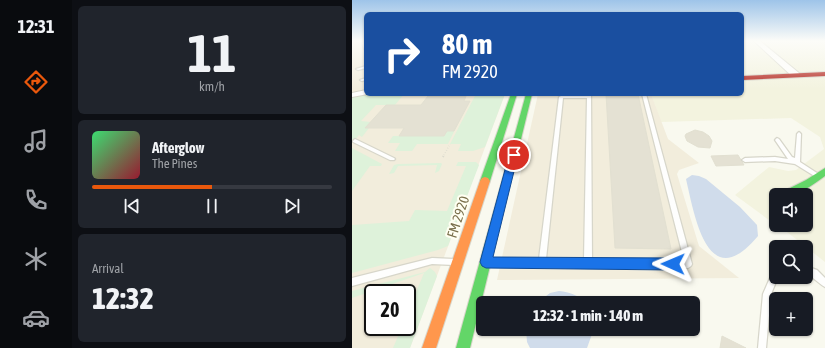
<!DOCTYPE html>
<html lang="en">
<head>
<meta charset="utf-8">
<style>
  body { margin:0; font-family:"Asap Condensed",sans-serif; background:#20242c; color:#f1f3f6; height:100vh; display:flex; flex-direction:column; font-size:15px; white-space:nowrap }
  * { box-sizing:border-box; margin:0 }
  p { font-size:13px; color:#9ea1a6 }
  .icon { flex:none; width:22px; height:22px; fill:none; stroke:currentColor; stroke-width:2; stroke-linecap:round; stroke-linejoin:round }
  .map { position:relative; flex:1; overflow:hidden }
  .details { display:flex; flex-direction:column; gap:6px; padding:6px; background:#0d0f14; width:280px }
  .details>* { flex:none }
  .hud { position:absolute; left:12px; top:12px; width:380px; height:84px; border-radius:6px; box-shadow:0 1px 3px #0004; background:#1a4fa0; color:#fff; overflow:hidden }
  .buttons { position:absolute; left:417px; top:188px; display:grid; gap:8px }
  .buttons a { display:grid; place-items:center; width:44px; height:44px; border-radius:6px; background:#171b24; box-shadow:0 1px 3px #0004; font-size:20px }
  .speed { position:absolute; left:12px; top:284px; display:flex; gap:8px; font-size:20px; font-weight:700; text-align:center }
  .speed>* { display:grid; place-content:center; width:52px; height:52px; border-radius:50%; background:#171b24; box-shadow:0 1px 3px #0004; line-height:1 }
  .speed .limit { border:2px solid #111; border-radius:6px; background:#fff; color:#111 }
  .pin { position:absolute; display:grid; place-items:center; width:34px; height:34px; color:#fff; margin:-17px; border:2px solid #fff; border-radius:50%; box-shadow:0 1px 4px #0007 }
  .me { position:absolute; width:44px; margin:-22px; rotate:271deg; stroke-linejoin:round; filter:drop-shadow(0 0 3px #0008) }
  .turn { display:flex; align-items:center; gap:14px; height:84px; padding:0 12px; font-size:18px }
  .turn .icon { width:52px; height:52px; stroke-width:2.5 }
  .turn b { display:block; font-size:28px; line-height:34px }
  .big { font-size:30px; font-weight:800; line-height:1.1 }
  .details .widget { flex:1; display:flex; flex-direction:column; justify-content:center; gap:6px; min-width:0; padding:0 14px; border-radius:6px; background:#20242c }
  .details .dial { align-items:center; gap:0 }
  .dial b { font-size:52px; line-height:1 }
  .song { display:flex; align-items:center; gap:12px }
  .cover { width:48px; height:48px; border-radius:6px; background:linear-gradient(135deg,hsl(140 70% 55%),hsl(350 70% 35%)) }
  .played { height:4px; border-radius:2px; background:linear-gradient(90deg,#ea580c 50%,#363941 50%) }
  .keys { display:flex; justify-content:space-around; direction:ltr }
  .trip { position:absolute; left:124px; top:296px; width:224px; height:40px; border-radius:6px; background:#171b24; box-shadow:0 1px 3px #0004; font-weight:800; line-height:40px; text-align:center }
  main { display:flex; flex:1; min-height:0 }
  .dock { display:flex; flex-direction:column; width:72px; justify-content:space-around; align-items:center; background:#090b0e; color:#9ea1a6 }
  .dock .icon { width:28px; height:28px }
  .dock .active { color:#ea580c }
  .dock b { font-size:18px; color:#f1f3f6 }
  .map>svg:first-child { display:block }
  .residential { fill:#f3f3df; fill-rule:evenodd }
  .commercial { fill:#f2eddc; fill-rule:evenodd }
  .green { fill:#def2da }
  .water { fill:#d0dceb }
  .building { fill:#e4e1d3; stroke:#e2e0d1 }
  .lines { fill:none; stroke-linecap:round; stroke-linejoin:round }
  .lane-casing { stroke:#d7d6ca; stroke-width:2.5 }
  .street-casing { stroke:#d7d6ca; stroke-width:2 }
  .fast-casing { stroke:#d8d6ca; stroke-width:2 }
  .slow-casing { stroke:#d8d6ca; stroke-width:2 }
  .jam-casing { stroke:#d8d6ca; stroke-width:2 }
  .path-far1 { stroke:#d9d8cc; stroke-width:1.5; stroke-dasharray:0.5 2; stroke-linecap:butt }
  .path { stroke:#d9d8cc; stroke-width:2; stroke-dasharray:1 3; stroke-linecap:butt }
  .lane { fill:#fefefd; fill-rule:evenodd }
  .street { fill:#fefefd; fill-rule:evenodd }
  .fast { fill:#63d668; fill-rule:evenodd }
  .slow { fill:#ff974d; fill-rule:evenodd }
  .jam { fill:#b3261e; fill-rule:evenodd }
  .route { fill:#1a73e8; stroke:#114b97 }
  .labels { text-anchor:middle; stroke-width:4; stroke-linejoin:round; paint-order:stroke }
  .street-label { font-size:14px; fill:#7a704c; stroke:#fffff2 }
</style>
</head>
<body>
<main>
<nav class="dock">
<b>12:31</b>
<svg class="icon active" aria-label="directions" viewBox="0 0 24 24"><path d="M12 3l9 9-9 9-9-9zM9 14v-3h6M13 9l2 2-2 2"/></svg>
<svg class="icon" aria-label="music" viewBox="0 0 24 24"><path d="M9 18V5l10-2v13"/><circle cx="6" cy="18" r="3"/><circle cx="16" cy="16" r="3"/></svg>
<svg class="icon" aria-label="phone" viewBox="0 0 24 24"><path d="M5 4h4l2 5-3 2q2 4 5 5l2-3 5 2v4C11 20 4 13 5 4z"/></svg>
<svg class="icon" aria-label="climate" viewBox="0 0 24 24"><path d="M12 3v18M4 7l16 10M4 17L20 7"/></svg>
<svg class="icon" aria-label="car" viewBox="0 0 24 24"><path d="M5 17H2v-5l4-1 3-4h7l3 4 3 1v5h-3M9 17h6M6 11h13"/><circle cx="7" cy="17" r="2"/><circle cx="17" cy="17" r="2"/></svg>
</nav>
<section class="details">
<div class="widget dial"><b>11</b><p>km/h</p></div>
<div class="widget">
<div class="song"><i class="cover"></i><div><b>Afterglow</b><p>The Pines</p></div></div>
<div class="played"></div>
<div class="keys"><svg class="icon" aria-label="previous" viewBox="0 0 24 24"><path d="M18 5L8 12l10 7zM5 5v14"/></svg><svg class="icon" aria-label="pause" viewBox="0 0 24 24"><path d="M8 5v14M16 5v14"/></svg><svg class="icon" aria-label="next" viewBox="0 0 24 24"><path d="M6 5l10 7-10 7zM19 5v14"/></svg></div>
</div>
<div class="widget"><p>Arrival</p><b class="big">12:32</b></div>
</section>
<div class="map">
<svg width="473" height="348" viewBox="0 0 473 348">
  <rect width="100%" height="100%" fill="#f9f9ef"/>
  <!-- residential -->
  <path class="residential" d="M390,41H473V262L435,232L428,230L421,223L383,195L417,167L436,171L444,170L472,149L468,137L439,118L309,122L299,94H390ZM424,195H454V225H424Z"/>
  <!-- commercial -->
  <path class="commercial" d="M0,41H14V89L0,93Z
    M14,94H153L58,348H0V97ZM21,293H55V327H21Z
    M186,94H299L316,139L347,163L327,170L325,174L347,246L387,278L145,280Z"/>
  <!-- green -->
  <path class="green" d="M14,93L52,94L43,105H24L9,121L19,122L14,128H17L10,137L7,135L0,143V97Z
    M124,94H153L133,147L121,151H106L109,144H98Z
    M108,119L96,144H65L60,151H43L48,143H36L41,136H92L95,131Z
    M0,148L30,164L29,166H18L0,191Z
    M106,162H124L127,165L96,246L86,250L0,273V225L57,221L63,210L95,211L114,166H104Z
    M89,163L90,164L87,171L83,173L85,165L46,166L42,173L37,174L42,165L46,164Z
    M78,268L83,272L85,276L58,348H41L50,327H55V314L72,273L0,298V291L73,272Z"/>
  <!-- water -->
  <path class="water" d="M340,175L347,176L354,179L388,207L405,225L406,236C356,296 343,218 334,179Z
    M207,291C218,292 226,295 234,303H185L198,293Z
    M174,329H241L240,334L235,348H178L175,342Z"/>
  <!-- building -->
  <path class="building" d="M254,94H286L319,249L263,248Z
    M76,96H114L112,101H118L102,131H95L92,136H47L52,128H13L34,105H69Z
    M343,130L351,132L357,136L360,141L358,148L346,147L335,141L333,136L334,134Z
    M386,155L392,165L364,166L359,156Z
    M370,336L394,348H368Z"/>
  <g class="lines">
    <!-- lane casing -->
    <g class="lane-casing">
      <path id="lane" d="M12,42L14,44V50L12,49L10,43Z
        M14,66V68L6,70L4,69Z
        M14,78V80L10,81L8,80Z
        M235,94H239L240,260H332L290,94H294L340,264L339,266L336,268L138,265L135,264L134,262L135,260L138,259H187L207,97L209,96H235ZM211,98H235L232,259H194Z
        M447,132L449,134L448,162L468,175L469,176L468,177H464L443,164L423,161L393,162L390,160L393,158L423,157L436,159L423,140L425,138L427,139L440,157L443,158L445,134Z
        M3,139L42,158L43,159L42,160H38L1,142V141Z
        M80,258L102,259L105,260L106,262L105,264L102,265L80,264L0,286V278Z
        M454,266L465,270L473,278V287C466,283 462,277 454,274Z
        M424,270V277H426L419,294L414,348H406L411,294L421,271Z"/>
    </g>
    <!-- street casing -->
    <g class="street-casing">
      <path id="street" d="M402,41H408L447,73V77H441Z
        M14,90V94H16L0,97V93Z"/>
    </g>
    <!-- fast casing -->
    <g class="fast-casing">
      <path id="fast" d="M159,94H165L138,181L136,184H130L128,181Z
        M174,94H180L118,348H104Z
        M473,168V176C459,186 448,195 431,195L432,191L454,180Z"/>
    </g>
    <!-- slow casing -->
    <g class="slow-casing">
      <path id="slow" d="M133,177L136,178L138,181L84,348H70L128,181L130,178Z"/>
    </g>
    <!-- jam casing -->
    <g class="jam-casing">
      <path id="jam" d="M473,72V76L390,80V76Z"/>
    </g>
    <!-- path-far1 -->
    <path class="path-far1" d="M92,155L98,144"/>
    <!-- path -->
    <path class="path" d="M91,157L93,154"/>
    <!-- lane -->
    <use href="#lane" class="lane"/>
    <!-- street -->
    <use href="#street" class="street"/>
    <!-- fast -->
    <use href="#fast" class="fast"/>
    <!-- slow -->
    <use href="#slow" class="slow"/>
    <!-- jam -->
    <use href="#jam" class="jam"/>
  </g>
  <!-- sky -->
  <linearGradient id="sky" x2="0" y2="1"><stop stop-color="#9ec4e9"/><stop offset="0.46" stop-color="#fcfcf8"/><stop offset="1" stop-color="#fcfcf8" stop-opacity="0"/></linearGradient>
  <rect width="473" height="89" fill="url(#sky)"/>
  <!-- route -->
  <path class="route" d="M162,152L166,155L141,257L321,258L326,260L327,264L326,268L321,270L134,268L130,266L128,262L157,155Z"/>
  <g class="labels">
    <!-- street labels -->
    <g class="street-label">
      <text transform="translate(106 217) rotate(-72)" y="5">FM 2920</text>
    </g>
  </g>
</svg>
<div class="buttons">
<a><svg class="icon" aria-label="sound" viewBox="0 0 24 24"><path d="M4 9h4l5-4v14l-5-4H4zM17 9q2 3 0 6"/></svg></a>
<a><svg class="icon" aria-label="search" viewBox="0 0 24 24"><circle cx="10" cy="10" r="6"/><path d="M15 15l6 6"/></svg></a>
<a>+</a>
</div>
<div class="speed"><div class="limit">20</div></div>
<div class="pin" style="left:162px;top:155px;background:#d93025"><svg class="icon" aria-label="arrive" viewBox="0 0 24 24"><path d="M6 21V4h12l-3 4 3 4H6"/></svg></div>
<svg class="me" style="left:321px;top:264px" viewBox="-20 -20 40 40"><path d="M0-17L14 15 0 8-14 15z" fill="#1a73e8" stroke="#fff" stroke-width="4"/></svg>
<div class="trip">12:32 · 1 min · 140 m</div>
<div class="hud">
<div class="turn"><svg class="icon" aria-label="right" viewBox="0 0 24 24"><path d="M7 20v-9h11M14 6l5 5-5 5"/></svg><div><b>80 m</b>FM 2920</div></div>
</div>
</div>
</main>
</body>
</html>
